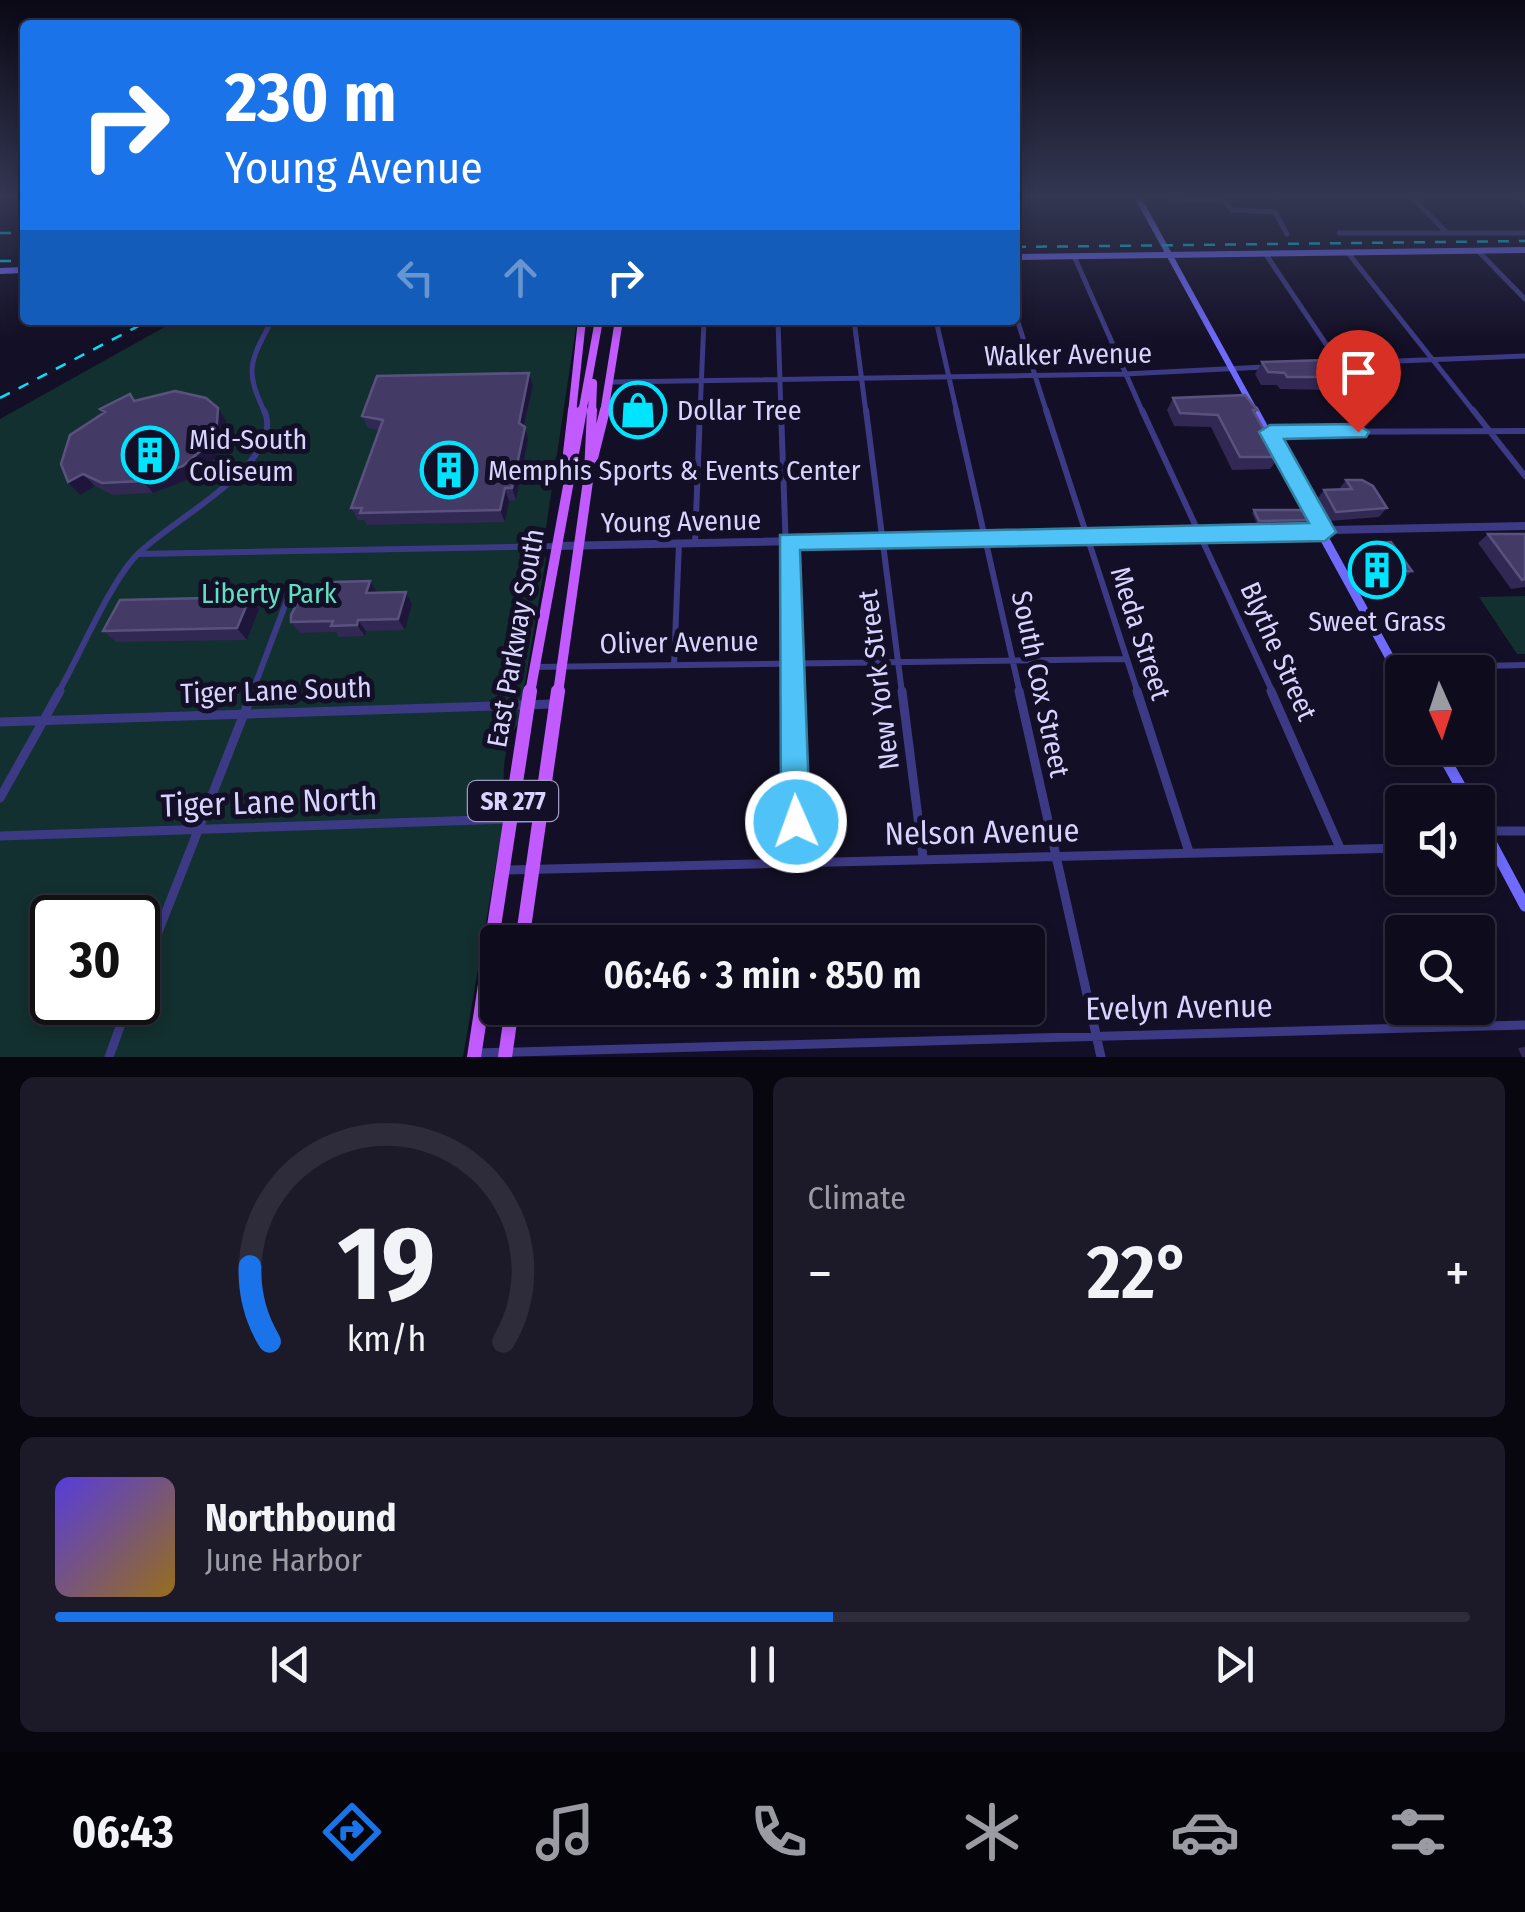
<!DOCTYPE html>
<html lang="en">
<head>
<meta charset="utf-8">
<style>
  body { margin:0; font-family:"Fira Sans Condensed",sans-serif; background:#1c1929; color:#f1f3f6; height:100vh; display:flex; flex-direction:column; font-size:38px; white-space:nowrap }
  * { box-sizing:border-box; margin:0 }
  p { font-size:32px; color:#9b9ba3 }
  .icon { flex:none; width:55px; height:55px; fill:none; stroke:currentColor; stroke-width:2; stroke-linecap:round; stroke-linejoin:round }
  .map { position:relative; height:1057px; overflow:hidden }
  .sheet { display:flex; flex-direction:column; gap:20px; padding:20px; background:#08060f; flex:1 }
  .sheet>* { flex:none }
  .hud { position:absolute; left:20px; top:20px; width:1000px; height:305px; border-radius:10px; box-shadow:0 5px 15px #0003,0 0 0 2px #2e2b3b; background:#1a73e8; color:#fff; overflow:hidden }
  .needle { width:65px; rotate:177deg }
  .fabs { position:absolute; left:1385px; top:655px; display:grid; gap:20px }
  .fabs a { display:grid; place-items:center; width:110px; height:110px; border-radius:10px; background:#0e0b1c; box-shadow:0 5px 15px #0003,0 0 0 2px #2e2b3b; font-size:50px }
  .speed { position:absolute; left:30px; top:895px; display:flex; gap:20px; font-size:50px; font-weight:700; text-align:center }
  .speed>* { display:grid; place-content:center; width:130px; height:130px; border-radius:50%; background:#0e0b1c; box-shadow:0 5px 15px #0003,0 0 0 2px #2e2b3b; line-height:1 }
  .speed .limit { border:5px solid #111; border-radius:15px; background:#fff; color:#111 }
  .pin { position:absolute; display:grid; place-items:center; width:85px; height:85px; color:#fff; margin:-102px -42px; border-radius:50% 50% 50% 0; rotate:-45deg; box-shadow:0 0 10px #0007 }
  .pin .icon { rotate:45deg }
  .me { position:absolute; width:110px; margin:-55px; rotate:358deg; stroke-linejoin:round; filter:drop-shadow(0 0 8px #0008) }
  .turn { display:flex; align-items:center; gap:35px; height:210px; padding:0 40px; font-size:45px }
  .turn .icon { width:130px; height:130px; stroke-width:2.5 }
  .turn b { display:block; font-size:70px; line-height:85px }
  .lanes { display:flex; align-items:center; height:95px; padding:0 40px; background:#0003; justify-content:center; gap:50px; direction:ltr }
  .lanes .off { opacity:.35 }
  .big { font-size:75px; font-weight:600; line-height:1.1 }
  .sheet .widget { flex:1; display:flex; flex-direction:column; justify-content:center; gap:15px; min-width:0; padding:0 35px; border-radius:15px; background:#1c1929 }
  .sheet .dial { align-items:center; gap:0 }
  .dial svg { height:260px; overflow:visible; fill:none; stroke:#2e2b3b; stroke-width:7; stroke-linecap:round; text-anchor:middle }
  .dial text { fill:#f1f3f6; stroke:none }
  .song { display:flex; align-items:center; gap:30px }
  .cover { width:120px; height:120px; border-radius:15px; background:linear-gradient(135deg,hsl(250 70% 55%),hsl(40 70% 35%)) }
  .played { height:10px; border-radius:5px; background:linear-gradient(90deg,#1a73e8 55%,#2e2b3b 55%) }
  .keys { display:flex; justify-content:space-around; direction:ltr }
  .heat { display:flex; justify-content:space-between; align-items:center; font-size:55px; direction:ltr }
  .sheet .tiles { flex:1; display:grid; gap:20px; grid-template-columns:1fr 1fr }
  .widget:last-child { grid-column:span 2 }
  .trip { position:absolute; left:480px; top:925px; width:565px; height:100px; border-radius:10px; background:#0e0b1c; box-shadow:0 5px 15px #0003,0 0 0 2px #2e2b3b; font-weight:600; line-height:100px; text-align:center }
  .dock { display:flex; height:160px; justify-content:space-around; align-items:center; background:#06040b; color:#9b9ba3 }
  .dock .icon { width:70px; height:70px }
  .dock .on { color:#1a73e8 }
  .dock b { font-size:45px; color:#f1f3f6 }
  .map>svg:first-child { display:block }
  .green { fill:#12302f; fill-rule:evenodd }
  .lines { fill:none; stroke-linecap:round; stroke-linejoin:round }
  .minor-far2 { stroke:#3d3a85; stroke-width:5 }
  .minor-far1 { stroke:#3d3a85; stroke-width:6 }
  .minor { stroke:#3d3a85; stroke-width:9 }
  .tertiary { stroke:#3d3a85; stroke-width:8 }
  .secondary-far2 { stroke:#6f6bff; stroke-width:6 }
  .secondary-far1 { stroke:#6f6bff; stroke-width:9 }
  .secondary { stroke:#6f6bff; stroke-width:11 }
  .primary-far2 { stroke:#c25bff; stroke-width:8 }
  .primary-far1 { stroke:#c25bff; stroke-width:10 }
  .primary { stroke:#c25bff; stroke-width:14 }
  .rail { stroke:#00e5ff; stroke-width:2.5; stroke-dasharray:11 10; stroke-linecap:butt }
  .wall { fill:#312854 }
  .shaded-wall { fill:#1d163a }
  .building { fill:#433a66; stroke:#5a527e; stroke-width:2.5 }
  .route { fill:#4fc3f7; stroke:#337fa1; stroke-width:2.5 }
  .labels { text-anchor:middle; stroke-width:10; stroke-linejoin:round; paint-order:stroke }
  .shield { fill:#130f26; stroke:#9e99be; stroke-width:2.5 }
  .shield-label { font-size:25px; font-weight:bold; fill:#d9d4ff }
  .street-label { font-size:28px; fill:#d9d4ff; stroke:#130f26 }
  .poi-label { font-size:28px; fill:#d9d4ff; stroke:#130f26; text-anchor:start }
  .park-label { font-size:28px; fill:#5fe0c0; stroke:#130f26 }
  .near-street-label { font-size:32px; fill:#d9d4ff; stroke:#130f26 }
</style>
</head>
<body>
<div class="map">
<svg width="1525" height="1057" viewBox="0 0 1525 1057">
  <rect width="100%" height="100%" fill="#130f26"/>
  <!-- green -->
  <path class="green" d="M177,320H577L542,555L546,558L518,724C504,743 500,778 507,799L463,1057H0V419ZM52,918H138V1002H52Z
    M1525,596V654H1517L1479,597Z"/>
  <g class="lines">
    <!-- minor-far2 -->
    <path class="minor-far2" d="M1275,196L1278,199
      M1411,196L1446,232
      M1516,196L1525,204
      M1223,200L1232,210L1275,212L1287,234
      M1169,201L1223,200L1225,196
      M1339,233H1525
      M1478,251L1525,299
      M1265,253L1338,362
      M1348,253L1475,413
      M1074,256L1143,413
      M1015,313L1047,413
      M778,320L781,413
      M854,320L866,413
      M936,320L957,413
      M1321,364L1525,356
      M612,382L1125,374L1264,367
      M265,413C244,369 250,362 272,320
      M700,413L704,320"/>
    <!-- minor-far1 -->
    <path class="minor-far1" d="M781,410L791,693
      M866,410L902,693
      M956,410L1020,693
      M1046,410L1138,693
      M1142,410L1273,693
      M1473,410L1525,476
      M1270,432L1525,431
      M695,543L700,410
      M138,554L557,546
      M674,665L679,543
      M534,667L1125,659
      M1396,668L1525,665
      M58,693C80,655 107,589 134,558C164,523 289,463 264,410
      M252,693L287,600"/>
    <!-- minor -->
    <path class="minor" d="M791,691L797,861
      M902,691L923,857
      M1019,691L1101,1057
      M1137,691L1189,852
      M1271,691L1340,848
      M0,722L553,704
      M0,798L60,691
      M1486,831H1525
      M0,836L538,818
      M504,870L1402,848
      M138,983L253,691
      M477,1053L1525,1025
      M109,1057L129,1002"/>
    <!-- tertiary -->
    <path class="tertiary" d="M557,546L1525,526"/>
    <!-- secondary-far2 -->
    <path class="secondary-far2" d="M1137,196L1256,413
      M1015,257L1525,250
      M0,271L25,270"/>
    <!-- secondary-far1 -->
    <path class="secondary-far1" d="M1254,410L1402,680"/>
    <!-- secondary -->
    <path class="secondary" d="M1439,748L1469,802
      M1478,818L1525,906"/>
    <!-- primary-far2 -->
    <path class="primary-far2" d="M572,413L582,320
      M582,413L599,320
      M592,413L593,383
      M604,413L619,320"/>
    <!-- primary-far1 -->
    <path class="primary-far1" d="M568,453L573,410
      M593,458L605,410
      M530,693L582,410
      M558,693L589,474L592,410"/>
    <!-- primary -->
    <path class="primary" d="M522,942L558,691
      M474,1057L530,691
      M505,1057L512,1008"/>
    <!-- rail -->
    <path class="rail" d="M0,233H25
      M1015,247L1525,241
      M0,261H25
      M0,398L150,320"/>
  </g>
  <!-- wall -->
  <path class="wall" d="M1262,362L1338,377L1329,390L1280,389L1277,385H1261L1255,374Z
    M529,373L533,385L524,427L528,440L516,500L509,501L505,522L367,525L364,520H358L351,508L379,430L368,428L362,416Z
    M130,394L135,400L226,421L224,450L193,478L153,493L113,495L95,486L80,495L61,464L103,414L100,409Z
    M1173,398L1257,410L1255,413L1279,457L1270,469L1232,470L1211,427L1174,426L1167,410Z
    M1346,480L1387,508L1379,517L1329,521L1317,499L1324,490L1339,489Z
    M1254,510L1309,520L1307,523L1257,524L1252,513Z
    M1488,534H1525V587L1511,589L1478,543Z
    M1375,543L1412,571L1404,579L1364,580L1354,568L1362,560L1372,558L1368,551Z
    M370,581L377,593L406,592L412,604L405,630L366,631L365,636L339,637L336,632L300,633L291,622L329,594Z
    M250,597L259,609L247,640L116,642L103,631Z
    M1525,1047V1057H1522L1518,1048Z"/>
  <!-- shaded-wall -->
  <path class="shaded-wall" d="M529,373L533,385L522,435L519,423Z
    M218,408L226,421L224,450L193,478L153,493L143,481Z
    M525,427L528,440L516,500L512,488Z
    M83,474L95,486L80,495L68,482Z
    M505,488L509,501L505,522L500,510Z
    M370,581L377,592L373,605L366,593Z
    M406,592L412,604L405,630L398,619Z
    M250,597L259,609L247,640L237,628Z
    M358,620L366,631L365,636L357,625Z"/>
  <!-- building -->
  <path class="building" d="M1326,360L1338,377H1287L1285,373L1268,372L1262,362Z
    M529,373L519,423L525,427L512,488H505L500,510L360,513L362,508H351L383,420L362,416L377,376Z
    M175,391L206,398L218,408L216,438L183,466L143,481L102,483L83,474L68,482L61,464L70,435L105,412L100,409L130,394L134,401Z
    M1245,395L1257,410H1253L1279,457H1240L1218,415L1180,413L1173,398Z
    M1346,480H1362L1373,486L1387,508L1336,512L1324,490L1352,489Z
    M1254,510H1303L1309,520L1259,521Z
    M1488,534H1525V579L1522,580Z
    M1391,542L1412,571L1372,572L1362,560L1384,557L1375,543Z
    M370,581L366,593L406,592L398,619L358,620L357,625L331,626L333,621L291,622V615L302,594H329L333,582Z
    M250,597L237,628L103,631L120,600Z"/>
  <!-- sky -->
  <linearGradient id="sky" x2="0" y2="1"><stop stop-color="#0a0815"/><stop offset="0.57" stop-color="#333752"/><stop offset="1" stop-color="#333752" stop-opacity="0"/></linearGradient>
  <rect width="1525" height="344" fill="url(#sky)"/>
  <!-- route -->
  <path class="route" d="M1358,424L1369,432L1366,437L1284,439L1336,532L1325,541L800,550L810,822L806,832L796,836L785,832L781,822L780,535L1309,523L1259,432L1270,425Z"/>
  <!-- icons -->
  <defs>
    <g id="shop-ring" transform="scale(2.875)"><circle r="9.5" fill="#130f26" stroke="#00e5ff" stroke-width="1.5"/><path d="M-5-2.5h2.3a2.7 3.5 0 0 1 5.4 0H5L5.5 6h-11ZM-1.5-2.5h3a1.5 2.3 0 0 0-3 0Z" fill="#00e5ff"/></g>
    <g id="building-ring" transform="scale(2.875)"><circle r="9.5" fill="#130f26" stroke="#00e5ff" stroke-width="1.5"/><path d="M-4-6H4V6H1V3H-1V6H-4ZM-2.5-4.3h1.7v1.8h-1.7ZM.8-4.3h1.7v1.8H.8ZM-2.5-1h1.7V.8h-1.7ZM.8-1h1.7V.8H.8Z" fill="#00e5ff"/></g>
  </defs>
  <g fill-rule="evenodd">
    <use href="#shop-ring" x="638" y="410"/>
    <use href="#building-ring" x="150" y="455"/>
    <use href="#building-ring" x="449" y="470"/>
    <use href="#building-ring" x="1377" y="570"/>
  </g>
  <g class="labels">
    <!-- shield labels -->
    <rect class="shield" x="468" y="781" width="90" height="40" rx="8"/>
    <g class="shield-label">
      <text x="513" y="810">SR 277</text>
    </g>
    <!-- street labels -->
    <g class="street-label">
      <text transform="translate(1068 354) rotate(-1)" y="10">Walker Avenue</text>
      <text transform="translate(681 521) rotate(-1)" y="10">Young Avenue</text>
      <text transform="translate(1141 633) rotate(72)" y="10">Meda Street</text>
      <text transform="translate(515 638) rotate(-80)" y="10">East Parkway South</text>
      <text transform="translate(679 642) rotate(-1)" y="10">Oliver Avenue</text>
      <text transform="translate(1279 651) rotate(66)" y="10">Blythe Street</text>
      <text transform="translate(878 680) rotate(-97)" y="10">New York Street</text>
      <text transform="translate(1041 684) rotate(78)" y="10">South Cox Street</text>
      <text transform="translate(276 690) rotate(-2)" y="10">Tiger Lane South</text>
    </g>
    <!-- poi labels -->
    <g class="poi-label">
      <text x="677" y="420">Dollar Tree</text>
      <text x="189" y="449">Mid-South<tspan x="189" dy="32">Coliseum</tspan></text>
      <text x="488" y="480">Memphis Sports &amp; Events Center</text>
      <text x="1377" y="631" text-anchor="middle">Sweet Grass</text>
    </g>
    <!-- park labels -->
    <g class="park-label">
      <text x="269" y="603">Liberty Park</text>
    </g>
    <!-- near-street labels -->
    <g class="near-street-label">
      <text transform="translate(269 802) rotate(-2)" y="11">Tiger Lane North</text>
      <text transform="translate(982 832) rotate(-1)" y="11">Nelson Avenue</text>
      <text transform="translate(1179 1007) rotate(-1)" y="11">Evelyn Avenue</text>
    </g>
  </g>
</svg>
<div class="fabs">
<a><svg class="needle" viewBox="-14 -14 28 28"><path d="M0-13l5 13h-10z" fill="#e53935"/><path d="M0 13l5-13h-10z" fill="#9b9ba3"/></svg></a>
<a><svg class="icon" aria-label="sound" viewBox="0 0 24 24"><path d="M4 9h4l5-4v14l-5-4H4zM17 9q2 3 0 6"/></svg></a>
<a><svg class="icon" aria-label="search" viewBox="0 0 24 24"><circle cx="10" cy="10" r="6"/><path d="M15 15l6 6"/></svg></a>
</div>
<div class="speed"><div class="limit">30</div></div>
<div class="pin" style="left:1358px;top:432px;background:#d93025"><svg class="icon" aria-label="arrive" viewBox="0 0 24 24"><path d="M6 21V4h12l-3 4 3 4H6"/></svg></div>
<svg class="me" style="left:796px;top:822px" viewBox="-20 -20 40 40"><circle r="17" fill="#4fc3f7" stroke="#fff" stroke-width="3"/><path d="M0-11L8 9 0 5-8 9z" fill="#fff"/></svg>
<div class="trip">06:46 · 3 min · 850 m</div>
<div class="hud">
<div class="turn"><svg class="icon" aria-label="right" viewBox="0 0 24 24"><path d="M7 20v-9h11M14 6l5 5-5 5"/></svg><div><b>230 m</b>Young Avenue</div></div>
<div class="lanes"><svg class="icon off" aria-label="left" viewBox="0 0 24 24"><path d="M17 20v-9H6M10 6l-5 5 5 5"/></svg><svg class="icon off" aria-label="ahead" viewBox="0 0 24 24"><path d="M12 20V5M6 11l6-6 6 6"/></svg><svg class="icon" aria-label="right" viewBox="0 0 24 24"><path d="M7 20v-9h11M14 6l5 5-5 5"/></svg></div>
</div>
</div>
<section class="sheet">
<div class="tiles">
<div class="widget dial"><svg viewBox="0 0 100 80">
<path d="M14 69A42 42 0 1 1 86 69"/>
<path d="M14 69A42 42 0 0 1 8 46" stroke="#1a73e8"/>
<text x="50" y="56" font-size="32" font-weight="700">19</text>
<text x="50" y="72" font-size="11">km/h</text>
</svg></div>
<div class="widget"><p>Climate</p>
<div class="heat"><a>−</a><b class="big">22°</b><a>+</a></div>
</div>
<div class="widget">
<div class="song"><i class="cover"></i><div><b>Northbound</b><p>June Harbor</p></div></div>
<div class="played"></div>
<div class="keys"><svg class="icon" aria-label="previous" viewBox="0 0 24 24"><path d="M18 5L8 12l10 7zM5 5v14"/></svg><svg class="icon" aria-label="pause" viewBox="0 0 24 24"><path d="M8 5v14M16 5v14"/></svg><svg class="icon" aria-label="next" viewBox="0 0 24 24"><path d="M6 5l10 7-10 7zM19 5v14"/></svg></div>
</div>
</div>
</section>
<nav class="dock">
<b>06:43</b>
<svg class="icon on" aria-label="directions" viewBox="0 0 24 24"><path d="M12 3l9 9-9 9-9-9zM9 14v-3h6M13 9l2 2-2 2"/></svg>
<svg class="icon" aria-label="music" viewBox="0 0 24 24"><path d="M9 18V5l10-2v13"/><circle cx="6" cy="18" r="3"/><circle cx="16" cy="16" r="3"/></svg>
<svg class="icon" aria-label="phone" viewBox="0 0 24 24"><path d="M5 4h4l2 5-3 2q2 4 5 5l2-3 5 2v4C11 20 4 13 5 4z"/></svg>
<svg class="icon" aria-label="climate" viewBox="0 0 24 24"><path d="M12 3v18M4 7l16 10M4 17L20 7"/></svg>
<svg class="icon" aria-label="car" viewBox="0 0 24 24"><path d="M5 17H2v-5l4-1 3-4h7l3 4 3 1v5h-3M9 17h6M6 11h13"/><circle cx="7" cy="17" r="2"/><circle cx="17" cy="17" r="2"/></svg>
<svg class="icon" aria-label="filters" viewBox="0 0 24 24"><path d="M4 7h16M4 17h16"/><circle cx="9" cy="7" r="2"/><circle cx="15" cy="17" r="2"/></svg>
</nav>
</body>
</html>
